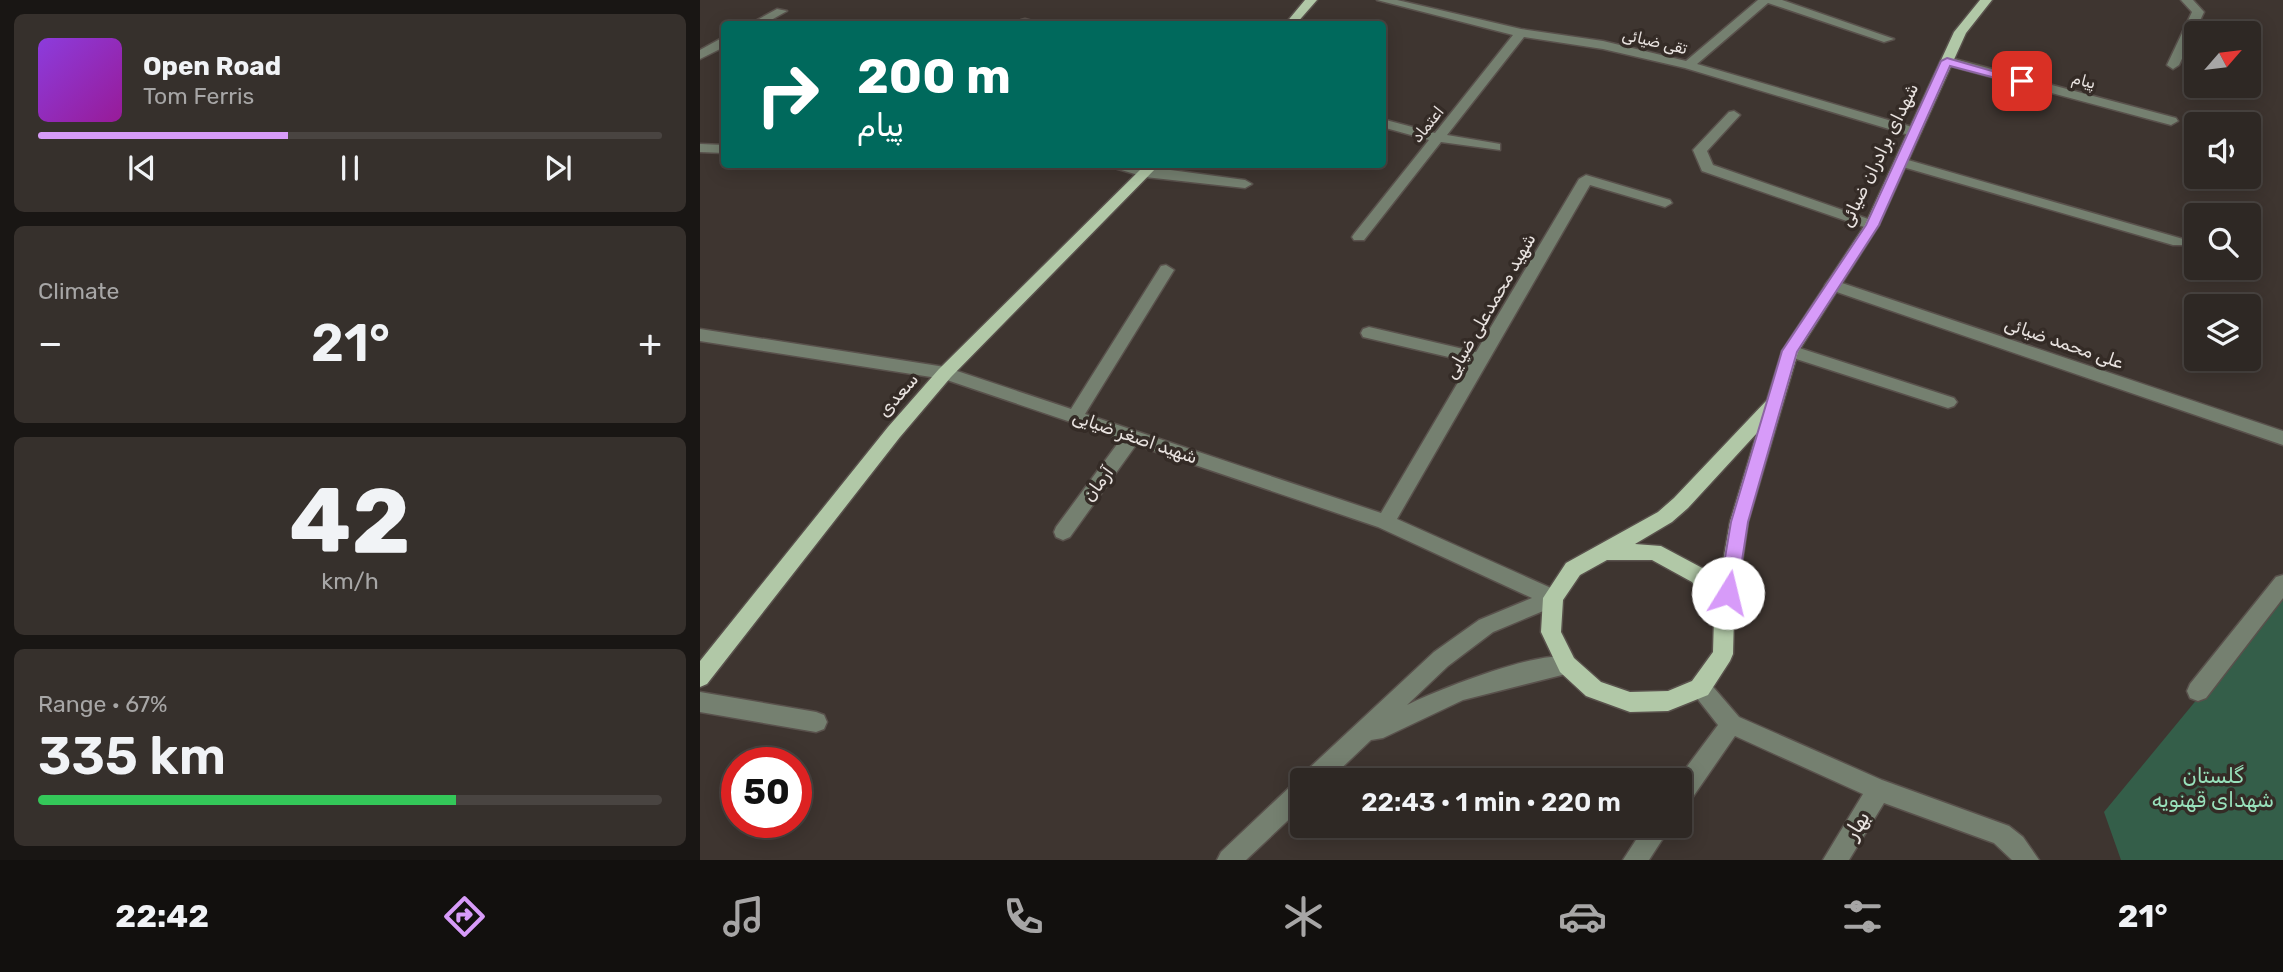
<!DOCTYPE html>
<html lang="en">
<head>
<meta charset="utf-8">
<style>
  body { margin:0; font-family:Rubik,"Noto Sans Arabic",sans-serif; background:#36302c; color:#f1f3f6; height:100vh; display:flex; flex-direction:column; font-size:26px; white-space:nowrap }
  * { box-sizing:border-box; margin:0 }
  p { font-size:23px; color:#a7a6a6 }
  .icon { flex:none; width:38px; height:38px; fill:none; stroke:currentColor; stroke-width:2; stroke-linecap:round; stroke-linejoin:round }
  .map { position:relative; flex:1; overflow:hidden }
  .drawer { display:flex; flex-direction:column; gap:14px; padding:14px; background:#191614; width:700px }
  .drawer>* { flex:none }
  .banner { position:absolute; left:21px; top:21px; width:665px; height:147px; border-radius:7px; box-shadow:0 4px 18px #0003,0 0 0 2px #494441; background:#00695c; color:#fff; overflow:hidden }
  .needle { width:46px; rotate:62deg }
  .buttons { position:absolute; left:1484px; top:21px; display:grid; gap:14px }
  .buttons a { display:grid; place-items:center; width:77px; height:77px; border-radius:7px; background:#2e2824; box-shadow:0 4px 18px #0003,0 0 0 2px #494441; font-size:35px }
  .speed { position:absolute; left:21px; top:747px; display:flex; gap:14px; font-size:35px; font-weight:700; text-align:center }
  .speed>* { display:grid; place-content:center; width:91px; height:91px; border-radius:50%; background:#2e2824; box-shadow:0 4px 18px #0003,0 0 0 2px #494441; line-height:1 }
  .speed .limit { border:10px solid #d22; background:#fff; color:#111 }
  .pin { position:absolute; display:grid; place-items:center; width:60px; height:60px; color:#fff; margin:-30px; border-radius:14px; box-shadow:0 4px 10px #0006 }
  .me { position:absolute; width:77px; margin:-38px; rotate:9deg; stroke-linejoin:round; filter:drop-shadow(0 0 5px #0008) }
  .turn { display:flex; align-items:center; gap:24px; height:147px; padding:0 21px; font-size:32px }
  .turn .icon { width:91px; height:91px; stroke-width:2.5 }
  .turn b { display:block; font-size:49px; line-height:60px }
  .big { font-size:52px; font-weight:600; line-height:1.1 }
  .drawer .widget { flex:1; display:flex; flex-direction:column; justify-content:center; gap:10px; min-width:0; padding:0 24px; border-radius:10px; background:#36302c }
  .drawer .dial { align-items:center; gap:0 }
  .dial b { font-size:91px; line-height:1 }
  .song { display:flex; align-items:center; gap:21px }
  .cover { width:84px; height:84px; border-radius:10px; background:linear-gradient(135deg,hsl(270 70% 55%),hsl(300 70% 35%)) }
  .played { height:7px; border-radius:4px; background:linear-gradient(90deg,#d79bf9 40%,#494441 40%) }
  .keys { display:flex; justify-content:space-around; direction:ltr }
  .heat { display:flex; justify-content:space-between; align-items:center; font-size:38px; direction:ltr }
  .charge { height:10px; border-radius:5px; background:linear-gradient(90deg,#34c759 67%,#494441 0) }
  .trip { position:absolute; left:590px; top:768px; width:402px; height:70px; border-radius:7px; background:#2e2824; box-shadow:0 4px 18px #0003,0 0 0 2px #494441; font-weight:600; line-height:70px; text-align:center }
  .dock { display:flex; height:112px; justify-content:space-around; align-items:center; background:#12100e; color:#a7a6a6 }
  .dock .icon { width:49px; height:49px }
  .dock .current { color:#d79bf9 }
  .dock b { font-size:32px; color:#f1f3f6 }
  main { display:flex; flex:1; min-height:0 }
  .map>svg:first-child { display:block }
  .green { fill:#345e49 }
  .lines { fill:none; stroke-linecap:round; stroke-linejoin:round }
  .minor-casing { stroke:#59514c; stroke-width:3 }
  .major-casing { stroke:#59514c; stroke-width:3 }
  .minor { fill:#758070; fill-rule:evenodd }
  .major { fill:#b1c8a7; fill-rule:evenodd }
  .route { fill:#d79bf9; stroke:#8c65a2; stroke-width:2 }
  .labels { text-anchor:middle; stroke-width:7; stroke-linejoin:round; paint-order:stroke }
  .far-street-label { font-size:16px; fill:#e9e3e0; stroke:#342b26 }
  .street-label { font-size:18px; fill:#e9e3e0; stroke:#342b26 }
  .near-park-label { font-size:21px; fill:#98e1bb; stroke:#342b26 }
  .near-street-label { font-size:21px; fill:#e9e3e0; stroke:#342b26 }
</style>
</head>
<body>
<main>
<section class="drawer">
<div class="widget">
<div class="song"><i class="cover"></i><div><b>Open Road</b><p>Tom Ferris</p></div></div>
<div class="played"></div>
<div class="keys"><svg class="icon" aria-label="previous" viewBox="0 0 24 24"><path d="M18 5L8 12l10 7zM5 5v14"/></svg><svg class="icon" aria-label="pause" viewBox="0 0 24 24"><path d="M8 5v14M16 5v14"/></svg><svg class="icon" aria-label="next" viewBox="0 0 24 24"><path d="M6 5l10 7-10 7zM19 5v14"/></svg></div>
</div>
<div class="widget"><p>Climate</p>
<div class="heat"><a>−</a><b class="big">21°</b><a>+</a></div>
</div>
<div class="widget dial"><b>42</b><p>km/h</p></div>
<div class="widget"><p>Range · 67%</p><b class="big">335 km</b><div class="charge"></div></div>
</section>
<div class="map">
<svg width="1583" height="860" viewBox="0 0 1583 860">
  <rect width="100%" height="100%" fill="#3e3530"/>
  <!-- green -->
  <path class="green" d="M1583,595V860H1421L1404,812Z"/>
  <g class="lines">
    <!-- minor casing -->
    <g class="minor-casing">
      <path id="minor" d="M677,0H697L821,29L903,41L986,61L1058,0H1082L1194,39L1184,42L1068,3L997,64L1219,129L1221,132L1219,135H1209L985,68L903,49L824,37L747,135L800,144V150L741,142L664,240H654L652,237L654,234L729,140L682,127V119L735,133L813,35Z
        M1481,0H1493L1504,12L1479,65L1473,69L1467,65L1492,12Z
        M77,9L87,11L64,24H50Z
        M325,19L336,22L338,24H321V20Z
        M20,39H24V47L0,59V50Z
        M1247,57L1476,118L1478,121L1471,125L1243,64V58Z
        M1034,111L1040,115L1007,151L1013,165L1177,222L1179,225L1177,228H1167L1002,171L993,150L1029,112Z
        M0,144L24,145V153L0,152Z
        M1201,158L1483,239L1485,242L1483,245H1473L1196,165V159Z
        M401,164H426L545,180L552,184L545,188L445,177Z
        M886,175L970,200L972,203L965,207L890,185L697,519L860,592L863,598L860,604L793,632L748,666L707,705C738,690 844,647 874,658L877,665L874,672L763,700L683,738L671,740L629,780H602V807L546,860H517L521,852L594,783L602,780L605,772L734,652L779,620L832,598L678,527L436,445L370,537L363,540L356,537L354,532L356,527L421,439L244,379L0,341V329L245,367L371,409L461,266L466,265L474,270L385,414L681,513L770,362L663,337L661,333L663,329L669,327L776,352L879,179Z
        M1133,280L1583,431V445L1128,289L1125,285L1128,281Z
        M1090,345L1254,398L1257,402L1254,406L1248,408L1084,355L1082,351Z
        M1583,575V598L1506,698L1498,701L1490,698L1487,691L1490,684L1576,577Z
        M1000,678L1008,681L1039,717L1182,780L1309,826L1323,837L1339,860H1312L1294,843L1184,803L1149,860H1123L1163,794L1035,736L988,804L980,807V780H977L1018,725L989,688L992,681Z
        M0,692L116,712L124,715L127,722L124,729L116,732L0,712Z
        M945,826H971L949,860H923Z"/>
    </g>
    <!-- major casing -->
    <g class="major-casing">
      <path id="major" d="M605,0H617L596,24H585Z
        M1280,0H1292L1266,33L1179,225L1098,352L1048,522L1034,617L1033,654L1030,661L1008,695L968,711L930,712L886,696L860,672L841,632L843,598L866,563L958,512L974,498L1067,400L1082,351L1165,225L1254,32ZM1057,433L1030,522L1018,590L1006,570L961,546L935,544L972,522L988,508ZM907,560H952L992,582L1014,618L1013,652L992,681L968,691L930,692L901,682L874,658L861,632L863,600L880,575Z
        M446,164H460L251,377L200,437L7,684L0,687V661L188,427L239,369Z"/>
    </g>
    <!-- minor -->
    <use href="#minor" class="minor"/>
    <!-- major -->
    <use href="#major" class="major"/>
  </g>
  <!-- route -->
  <path class="route" d="M1247,58L1327,81L1322,85L1250,66L1179,225L1097,352L1048,522L1037,593L1034,598L1028,601L1021,598L1019,593L1031,522L1082,351L1166,225L1241,61Z"/>
  <g class="labels">
    <!-- far-street labels -->
    <g class="far-street-label">
      <text transform="translate(955 41) rotate(13)" y="6">تقی ضیائی</text>
      <text transform="translate(1384 80) rotate(15)" y="6">پیام</text>
      <text transform="translate(727 124) rotate(-51)" y="6">اعتماد</text>
    </g>
    <!-- street labels -->
    <g class="street-label">
      <text transform="translate(1179 155) rotate(-64)" y="6">شهدای برادران ضیائی</text>
      <text transform="translate(790 306) rotate(-60)" y="6">شهید محمدعلی ضیایی</text>
      <text transform="translate(1364 343) rotate(19)" y="6">علی محمد ضیائی</text>
      <text transform="translate(198 395) rotate(-49)" y="6">سعدی</text>
      <text transform="translate(435 437) rotate(19)" y="6">شهید اصغر ضیایی</text>
      <text transform="translate(398 484) rotate(-54)" y="6">آرمان</text>
    </g>
    <!-- near-park labels -->
    <g class="near-park-label">
      <text x="1513" y="783">گلستان<tspan x="1513" dy="24">شهدای قهنویه</tspan></text>
    </g>
    <!-- near-street labels -->
    <g class="near-street-label">
      <text transform="translate(1157 825) rotate(-58)" y="7">بهار</text>
    </g>
  </g>
</svg>
<div class="buttons">
<a><svg class="needle" viewBox="-14 -14 28 28"><path d="M0-13l5 13h-10z" fill="#e53935"/><path d="M0 13l5-13h-10z" fill="#a7a6a6"/></svg></a>
<a><svg class="icon" aria-label="sound" viewBox="0 0 24 24"><path d="M4 9h4l5-4v14l-5-4H4zM17 9q2 3 0 6"/></svg></a>
<a><svg class="icon" aria-label="search" viewBox="0 0 24 24"><circle cx="10" cy="10" r="6"/><path d="M15 15l6 6"/></svg></a>
<a><svg class="icon" aria-label="layers" viewBox="0 0 24 24"><path d="M12 4l9 5-9 5-9-5zM3 14l9 5 9-5"/></svg></a>
</div>
<div class="speed"><div class="limit">50</div></div>
<div class="pin" style="left:1322px;top:81px;background:#d93025"><svg class="icon" aria-label="arrive" viewBox="0 0 24 24"><path d="M6 21V4h12l-3 4 3 4H6"/></svg></div>
<svg class="me" style="left:1028px;top:593px" viewBox="-20 -20 40 40"><circle r="19" fill="#fff"/><path d="M0-13L10 11 0 6-10 11z" fill="#d79bf9"/></svg>
<div class="trip">22:43 · 1 min · 220 m</div>
<div class="banner">
<div class="turn"><svg class="icon" aria-label="right" viewBox="0 0 24 24"><path d="M7 20v-9h11M14 6l5 5-5 5"/></svg><div><b>200 m</b>پیام</div></div>
</div>
</div>
</main>
<nav class="dock">
<b>22:42</b>
<svg class="icon current" aria-label="directions" viewBox="0 0 24 24"><path d="M12 3l9 9-9 9-9-9zM9 14v-3h6M13 9l2 2-2 2"/></svg>
<svg class="icon" aria-label="music" viewBox="0 0 24 24"><path d="M9 18V5l10-2v13"/><circle cx="6" cy="18" r="3"/><circle cx="16" cy="16" r="3"/></svg>
<svg class="icon" aria-label="phone" viewBox="0 0 24 24"><path d="M5 4h4l2 5-3 2q2 4 5 5l2-3 5 2v4C11 20 4 13 5 4z"/></svg>
<svg class="icon" aria-label="climate" viewBox="0 0 24 24"><path d="M12 3v18M4 7l16 10M4 17L20 7"/></svg>
<svg class="icon" aria-label="car" viewBox="0 0 24 24"><path d="M5 17H2v-5l4-1 3-4h7l3 4 3 1v5h-3M9 17h6M6 11h13"/><circle cx="7" cy="17" r="2"/><circle cx="17" cy="17" r="2"/></svg>
<svg class="icon" aria-label="filters" viewBox="0 0 24 24"><path d="M4 7h16M4 17h16"/><circle cx="9" cy="7" r="2"/><circle cx="15" cy="17" r="2"/></svg>
<b>21°</b>
</nav>
</body>
</html>
